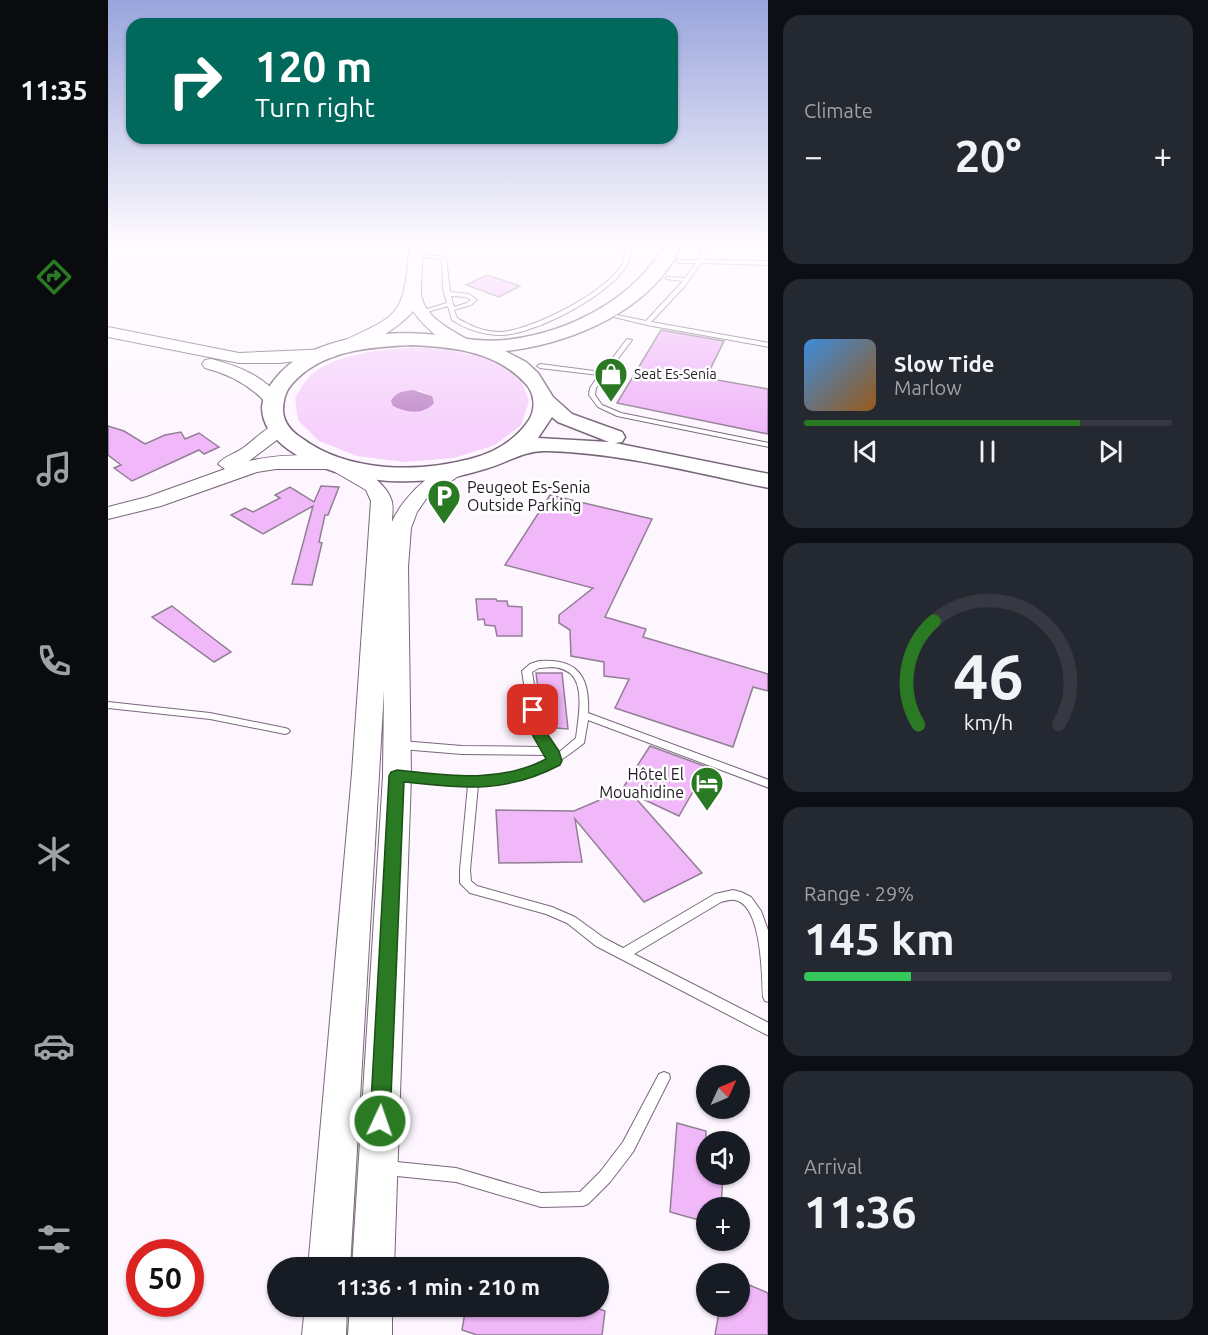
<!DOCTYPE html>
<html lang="en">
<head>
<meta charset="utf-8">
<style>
  body { margin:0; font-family:Ubuntu,sans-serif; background:#242831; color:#f1f3f6; height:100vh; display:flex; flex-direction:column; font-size:22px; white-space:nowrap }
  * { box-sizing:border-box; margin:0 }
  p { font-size:20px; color:#9ea1a6 }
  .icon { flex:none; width:33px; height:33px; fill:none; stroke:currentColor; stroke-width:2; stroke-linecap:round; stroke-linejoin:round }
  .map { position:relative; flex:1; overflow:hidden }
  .sheet { display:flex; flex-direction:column; gap:15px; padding:15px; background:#0d0f14; width:440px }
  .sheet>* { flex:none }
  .hud { position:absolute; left:18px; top:18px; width:552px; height:126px; border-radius:18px; box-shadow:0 2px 4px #0004; background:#00695c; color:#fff; overflow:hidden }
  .needle { width:39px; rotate:46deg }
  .buttons { position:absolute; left:588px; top:1065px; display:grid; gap:12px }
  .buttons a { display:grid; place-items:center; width:54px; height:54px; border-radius:50%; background:#171b24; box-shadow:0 2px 4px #0004; font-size:30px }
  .speed { position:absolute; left:18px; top:1239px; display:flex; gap:12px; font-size:30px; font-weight:700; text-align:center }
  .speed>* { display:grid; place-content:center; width:78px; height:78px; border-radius:50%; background:#171b24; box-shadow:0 2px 4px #0004; line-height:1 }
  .speed .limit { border:9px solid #d22; background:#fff; color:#111 }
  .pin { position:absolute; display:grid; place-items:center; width:51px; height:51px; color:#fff; margin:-26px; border-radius:12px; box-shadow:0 3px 9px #0006 }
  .me { position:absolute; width:66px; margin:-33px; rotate:3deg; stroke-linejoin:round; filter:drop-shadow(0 0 4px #0008) }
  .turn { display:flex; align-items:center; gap:21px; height:126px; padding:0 30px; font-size:27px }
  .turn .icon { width:78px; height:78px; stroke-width:2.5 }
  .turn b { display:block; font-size:42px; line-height:51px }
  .big { font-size:45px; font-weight:600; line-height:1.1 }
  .sheet .card { flex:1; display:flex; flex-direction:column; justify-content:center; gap:9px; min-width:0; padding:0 21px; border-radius:18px; background:#242831 }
  .sheet .dial { align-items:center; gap:0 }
  .dial svg { height:156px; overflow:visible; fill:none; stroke:#363941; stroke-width:7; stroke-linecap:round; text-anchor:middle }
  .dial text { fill:#f1f3f6; stroke:none }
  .song { display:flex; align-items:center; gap:18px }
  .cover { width:72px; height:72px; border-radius:9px; background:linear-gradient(135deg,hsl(210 70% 55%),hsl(30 70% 35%)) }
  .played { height:6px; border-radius:3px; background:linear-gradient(90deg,#2a7a23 75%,#363941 75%) }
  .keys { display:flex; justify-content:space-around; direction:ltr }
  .heat { display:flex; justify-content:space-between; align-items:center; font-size:33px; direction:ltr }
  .charge { height:9px; border-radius:4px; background:linear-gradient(90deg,#34c759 29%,#363941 0) }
  .trip { position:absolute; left:159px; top:1257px; width:342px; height:60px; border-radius:30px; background:#171b24; box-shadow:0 2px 4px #0004; font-weight:600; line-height:60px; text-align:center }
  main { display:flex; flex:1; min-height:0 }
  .dock { display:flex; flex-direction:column; width:108px; justify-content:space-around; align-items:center; background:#090b0e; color:#9ea1a6 }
  .dock .icon { width:42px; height:42px }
  .dock .active { color:#2a7a23 }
  .dock b { font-size:27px; color:#f1f3f6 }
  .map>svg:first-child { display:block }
  .green { fill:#f6d1fc; fill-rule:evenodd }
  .water { fill:#c28ccb }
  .building { fill:#f0b7f9; stroke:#917f93; stroke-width:1.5 }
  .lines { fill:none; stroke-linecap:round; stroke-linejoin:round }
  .lane-casing { stroke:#78677a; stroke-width:2 }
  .secondary-casing { stroke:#78677a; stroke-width:2 }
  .primary-casing { stroke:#78677a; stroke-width:3 }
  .lane { fill:#fff; fill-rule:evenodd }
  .secondary { fill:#fff; fill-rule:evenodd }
  .primary { fill:#fff; fill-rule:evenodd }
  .route { fill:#2a7a23; stroke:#1b4f17; stroke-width:1.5 }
  .labels { text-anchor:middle; stroke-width:5; stroke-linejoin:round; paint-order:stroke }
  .far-poi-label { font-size:14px; fill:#221b23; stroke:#fff; text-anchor:start }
  .poi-label { font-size:16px; fill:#221b23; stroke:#fff; text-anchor:start }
</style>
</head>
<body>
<main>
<nav class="dock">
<b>11:35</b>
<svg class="icon active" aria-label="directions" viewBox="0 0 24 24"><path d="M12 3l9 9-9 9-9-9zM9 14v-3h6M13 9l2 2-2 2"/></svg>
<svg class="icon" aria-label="music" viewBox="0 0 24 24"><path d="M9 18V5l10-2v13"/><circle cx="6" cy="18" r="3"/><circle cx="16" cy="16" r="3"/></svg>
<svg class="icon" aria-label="phone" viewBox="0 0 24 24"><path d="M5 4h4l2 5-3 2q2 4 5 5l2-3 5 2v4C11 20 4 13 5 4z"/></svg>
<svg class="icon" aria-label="climate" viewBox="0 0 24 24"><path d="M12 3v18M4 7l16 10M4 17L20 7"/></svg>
<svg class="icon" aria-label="car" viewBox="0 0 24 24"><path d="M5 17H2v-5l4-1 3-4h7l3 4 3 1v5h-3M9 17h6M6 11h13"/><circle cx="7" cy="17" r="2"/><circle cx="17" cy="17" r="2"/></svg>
<svg class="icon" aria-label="filters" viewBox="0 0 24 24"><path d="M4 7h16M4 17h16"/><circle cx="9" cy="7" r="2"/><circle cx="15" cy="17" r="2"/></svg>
</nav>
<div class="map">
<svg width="661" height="1335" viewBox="0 0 661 1335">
  <rect width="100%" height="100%" fill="#fef6ff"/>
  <!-- green -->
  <path class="green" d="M310,347C341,350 390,354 412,380C416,386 419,396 421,402L413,425L387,445L346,458L296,462L249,456L211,441L190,420L187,398C191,391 195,384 200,378C223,353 278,349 310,347ZM297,391H313L324,396L326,403L319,409L301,411L285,397Z"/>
  <!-- water -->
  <path class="water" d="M305,390L324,396L326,403C316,415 298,413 285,406L283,401C287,392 296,391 305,390Z"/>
  <!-- building -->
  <path class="building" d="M379,275L412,286L391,297L358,285Z
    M553,330L616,341L598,378L660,389V434L509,403Z
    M0,426L16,431L37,444L57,435L73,432L77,439L91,433L111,447L96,454L91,450L24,481L6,468L13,465L0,455Z
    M213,486L231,487L220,515H217L211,542L214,543L204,585L184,584L205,506L155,534L123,515L137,508L145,512L172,498L167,495L182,487L206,502Z
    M442,495L544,519L497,617L538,629L535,637L660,674V691L645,687L625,747L507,708L521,679L496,676V662L463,656L462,630L451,623V615L485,588L397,565Z
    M368,599H388L389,601H399L400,606L414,607V636H389L387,626L377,625L376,619L370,620Z
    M64,606L97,632L123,652L106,662L44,617Z
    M428,673H454L460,729L435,727Z
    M542,746L599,767L571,816L524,794L594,873L536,902L467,819L474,862L391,863L388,810L466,811L513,791Z
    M569,1123L598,1131V1174H615L613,1208H598V1222L562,1212Z
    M632,1281L660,1293V1335H607L612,1306H632Z
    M358,1306H483L497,1311L494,1335H369L354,1330Z"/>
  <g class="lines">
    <!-- lane casing -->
    <g class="lane-casing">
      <path id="lane" d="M598,243H602L595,260L661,261V265L593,263L576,287L543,322L661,343V347L539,325L506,317L509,315L538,321L575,281L558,279V277L577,278L588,263H571L568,261L569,260H590L596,247L578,246L576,245V244H597Z
        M520,247L523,249C522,253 521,259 520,263C505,294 426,335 393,335C375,335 358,329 344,320L340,306L312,314L309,312L339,303L335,289L334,259L308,257L306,256V254L338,257L342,292L361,294L369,300L363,305L346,310L349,318C362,326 377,332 392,332C423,331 501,291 515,263C516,259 517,253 517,249ZM343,296L358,297L363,300L359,303L346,307Z
        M519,339L524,340L488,388L487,395L494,405L513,413L661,443V447L509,416L490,407L481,395L482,388L491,375L432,368L429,366L432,364L494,372Z
        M431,661C470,658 482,677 480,713L661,780V788L480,720L476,743C441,771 416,783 370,785L362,870L363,881L369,886L444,907L467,917L496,938L515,948L607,894L625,890L633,892L643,897L653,911L661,933V1002L657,1001L655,997C654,976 654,905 627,900C623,899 617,901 613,902L526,954L661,1023V1036L488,946L459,923L438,914L362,893L352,883V870L360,785L287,779L286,776L287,773L291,772C343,777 393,785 440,759L439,755L354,754L293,749L290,748L288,745L290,742L293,741L354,746L435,747L423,729L414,671L422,664ZM445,667C452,668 457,669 463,674C477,687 470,721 468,738L449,754L433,728L424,672L431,668Z
        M0,702L102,713L177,728L180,729L182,731L180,733L177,734L102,719L0,708Z
        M556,1072L561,1074L562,1078L525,1152L502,1182L480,1204L475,1206L433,1207L348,1182L279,1175L274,1173L272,1168L274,1163L279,1161L348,1168L433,1193L472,1192L492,1172L515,1142L551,1074Z"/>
    </g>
    <!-- secondary casing -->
    <g class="secondary-casing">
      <path id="secondary" d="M302,243H316C315,259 313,275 313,290C312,315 344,331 363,341L365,345L363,349C343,353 315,326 305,311C295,325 246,357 229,353L226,357L220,358L171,363H131L0,337V327L131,353L225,349L227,345C294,313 295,319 302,243Z
        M103,359C130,366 157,376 174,400L171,404H159C142,385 121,374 97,368L94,364L97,360Z
        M171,423L178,425L181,429L178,433L141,461C166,455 199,454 225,457C244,459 277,481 283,499C286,506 284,515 284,522C295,495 339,453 371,461L374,465L371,469L349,477L318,499L309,512L303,528L300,567L303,776L286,1268H244L275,776L276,690L242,1268H200L244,773L263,501L258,490L222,469H168L149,472L53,506L0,519V507L39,497L117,469L110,464C116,456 127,454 135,448C147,440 157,427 171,423Z
        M197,1306H239L238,1335H194Z
        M242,1306H284V1335H240Z"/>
    </g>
    <!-- primary casing -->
    <g class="primary-casing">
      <path id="primary" d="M558,243H574C570,251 566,260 561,267C527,317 455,345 397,351L418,362L430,373L445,397L464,414L514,432L517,437L514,442L507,443L661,474V488C588,473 514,453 439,451C416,450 399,463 377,469C318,488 237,487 184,452C169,442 154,427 154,407C155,393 164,382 173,372C207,338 272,331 318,334C346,336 370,343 398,340C461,333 527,299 558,243ZM304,345C344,347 388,351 417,383C427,393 428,409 421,420C407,441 385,453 362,459C309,473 240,472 195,439C184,432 176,424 175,411C175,402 177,392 183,385C213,350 261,347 304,345ZM444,417L450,422L501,442L430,438Z"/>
    </g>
    <!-- lane -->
    <use href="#lane" class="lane"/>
    <!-- secondary -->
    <use href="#secondary" class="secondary"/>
    <!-- primary -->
    <use href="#primary" class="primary"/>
  </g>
  <!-- sky -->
  <linearGradient id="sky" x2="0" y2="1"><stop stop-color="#99a4dc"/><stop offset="0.57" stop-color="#fffbff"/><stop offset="1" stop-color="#fffbff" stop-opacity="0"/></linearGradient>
  <rect width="661" height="430" fill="url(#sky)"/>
  <!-- route -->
  <path class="route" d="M425,705L433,710L436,729L451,751L454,761L452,765C397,794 355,788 296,782L282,1121L279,1129L272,1131L265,1129L262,1121L281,776L283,772L289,770C340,775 390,784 438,759L421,729L418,710Z"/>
  <!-- icons -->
  <defs>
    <g id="shop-pin" transform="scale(1.725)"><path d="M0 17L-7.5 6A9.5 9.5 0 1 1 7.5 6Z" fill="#2a7a23" stroke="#fff"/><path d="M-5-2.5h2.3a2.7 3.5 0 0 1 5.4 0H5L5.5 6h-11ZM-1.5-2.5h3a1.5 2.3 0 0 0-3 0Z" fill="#fff"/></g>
    <g id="parking-pin" transform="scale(1.725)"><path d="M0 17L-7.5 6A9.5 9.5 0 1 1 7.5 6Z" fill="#2a7a23" stroke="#fff"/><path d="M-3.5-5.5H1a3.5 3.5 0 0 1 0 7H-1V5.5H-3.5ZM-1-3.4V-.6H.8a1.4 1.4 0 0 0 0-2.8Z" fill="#fff"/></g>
    <g id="hotel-pin" transform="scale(1.725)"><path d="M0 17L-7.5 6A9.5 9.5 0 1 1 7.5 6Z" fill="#2a7a23" stroke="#fff"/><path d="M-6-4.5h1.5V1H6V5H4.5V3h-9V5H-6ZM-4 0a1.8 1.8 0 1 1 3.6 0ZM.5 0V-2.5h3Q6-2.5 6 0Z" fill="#fff"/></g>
  </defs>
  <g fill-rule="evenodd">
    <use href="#shop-pin" x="503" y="374"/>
    <use href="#parking-pin" x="336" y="496"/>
    <use href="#hotel-pin" x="599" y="783"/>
  </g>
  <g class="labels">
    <!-- far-poi labels -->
    <g class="far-poi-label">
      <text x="526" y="379">Seat Es-Senia</text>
    </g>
    <!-- poi labels -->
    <g class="poi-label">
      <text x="359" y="493">Peugeot Es-Senia<tspan x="359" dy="18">Outside Parking</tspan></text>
      <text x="576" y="780" text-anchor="end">Hôtel El<tspan x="576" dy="18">Mouahidine</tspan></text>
    </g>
  </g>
</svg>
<div class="buttons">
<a><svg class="needle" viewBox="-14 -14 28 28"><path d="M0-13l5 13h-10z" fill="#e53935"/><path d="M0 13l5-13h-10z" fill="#9ea1a6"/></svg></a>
<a><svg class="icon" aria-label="sound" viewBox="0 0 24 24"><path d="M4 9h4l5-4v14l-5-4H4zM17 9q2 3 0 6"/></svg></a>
<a>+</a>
<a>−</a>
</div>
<div class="speed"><div class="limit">50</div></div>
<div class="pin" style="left:425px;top:710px;background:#d93025"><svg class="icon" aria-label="arrive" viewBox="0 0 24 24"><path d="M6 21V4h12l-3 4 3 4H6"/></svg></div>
<svg class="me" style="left:272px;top:1121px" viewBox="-20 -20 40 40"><circle r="17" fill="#2a7a23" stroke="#fff" stroke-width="3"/><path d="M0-11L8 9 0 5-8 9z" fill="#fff"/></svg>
<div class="trip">11:36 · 1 min · 210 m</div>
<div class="hud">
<div class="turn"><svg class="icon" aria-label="right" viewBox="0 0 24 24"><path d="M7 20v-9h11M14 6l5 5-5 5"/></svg><div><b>120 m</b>Turn right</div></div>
</div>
</div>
<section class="sheet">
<div class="card"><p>Climate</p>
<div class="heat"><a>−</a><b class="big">20°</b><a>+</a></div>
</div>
<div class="card">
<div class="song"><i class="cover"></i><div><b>Slow Tide</b><p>Marlow</p></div></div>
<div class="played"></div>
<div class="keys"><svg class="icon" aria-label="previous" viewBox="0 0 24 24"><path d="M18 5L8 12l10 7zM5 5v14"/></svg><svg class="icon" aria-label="pause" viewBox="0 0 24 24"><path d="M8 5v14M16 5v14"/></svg><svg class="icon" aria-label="next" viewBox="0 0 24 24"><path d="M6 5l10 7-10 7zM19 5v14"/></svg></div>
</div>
<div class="card dial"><svg viewBox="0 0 100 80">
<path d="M14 69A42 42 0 1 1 86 69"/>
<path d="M14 69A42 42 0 0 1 22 16" stroke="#2a7a23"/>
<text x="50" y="56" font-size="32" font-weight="700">46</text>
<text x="50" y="72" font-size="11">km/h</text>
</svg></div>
<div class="card"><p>Range · 29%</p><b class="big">145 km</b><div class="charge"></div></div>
<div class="card"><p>Arrival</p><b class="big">11:36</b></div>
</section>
</main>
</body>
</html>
